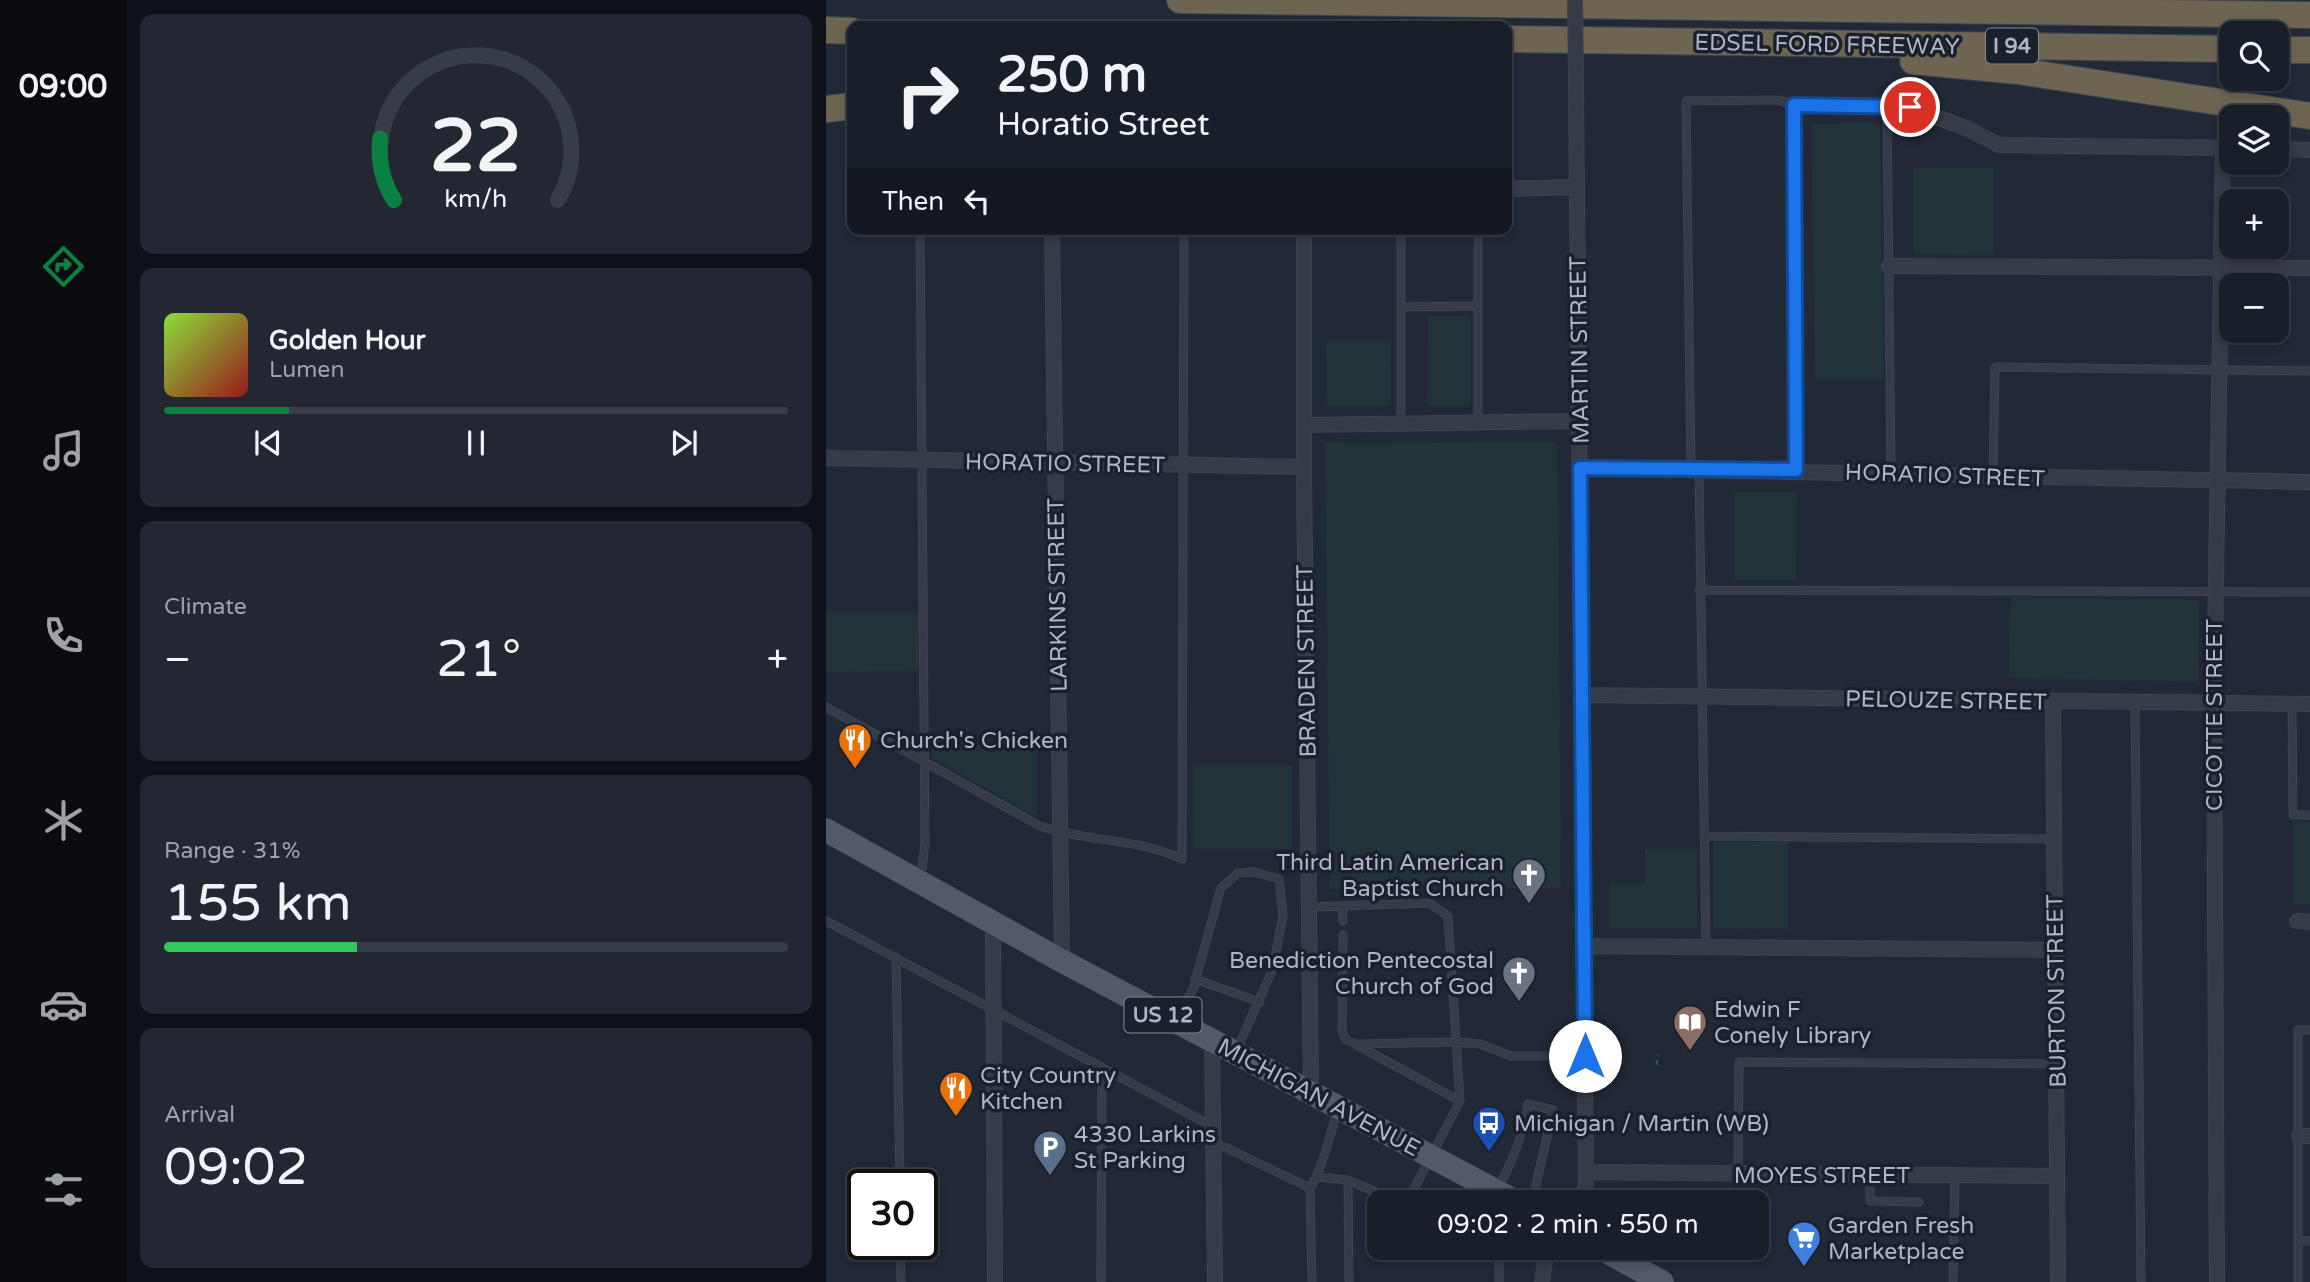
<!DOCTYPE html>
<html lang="en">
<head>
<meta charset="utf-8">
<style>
  body { margin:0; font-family:"Varela Round",sans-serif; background:#222731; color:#f1f3f6; height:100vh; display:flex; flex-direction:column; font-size:26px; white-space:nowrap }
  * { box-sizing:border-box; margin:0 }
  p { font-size:23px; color:#9fa2a8 }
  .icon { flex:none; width:38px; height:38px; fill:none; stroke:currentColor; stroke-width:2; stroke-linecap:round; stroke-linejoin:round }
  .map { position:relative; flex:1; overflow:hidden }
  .side { display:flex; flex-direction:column; gap:14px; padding:14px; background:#0e1117; width:700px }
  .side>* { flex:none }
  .hud { position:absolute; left:21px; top:21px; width:665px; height:214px; border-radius:14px; box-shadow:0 4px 10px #0003,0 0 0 2px #373d46; background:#191f29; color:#f1f3f6; overflow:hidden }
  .controls { position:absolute; left:1393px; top:21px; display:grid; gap:14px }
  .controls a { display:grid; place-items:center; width:70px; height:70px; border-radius:14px; background:#191f29; box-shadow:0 4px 10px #0003,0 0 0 2px #373d46; font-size:35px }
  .speed { position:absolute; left:21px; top:1169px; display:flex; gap:14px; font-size:35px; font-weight:700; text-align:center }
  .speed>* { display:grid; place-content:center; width:91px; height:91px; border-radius:50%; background:#191f29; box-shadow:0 4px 10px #0003,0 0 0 2px #373d46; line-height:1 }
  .speed .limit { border:4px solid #111; border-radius:10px; background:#fff; color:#111 }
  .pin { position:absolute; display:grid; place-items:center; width:60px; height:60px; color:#fff; margin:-30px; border:4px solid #fff; border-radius:50%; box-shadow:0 2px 7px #0007 }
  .me { position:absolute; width:77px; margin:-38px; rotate:0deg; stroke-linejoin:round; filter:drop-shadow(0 0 5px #0008) }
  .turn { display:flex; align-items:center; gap:24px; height:147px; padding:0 35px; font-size:32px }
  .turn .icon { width:91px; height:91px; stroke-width:2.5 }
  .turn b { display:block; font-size:49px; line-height:60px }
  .then { display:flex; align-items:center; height:66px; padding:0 35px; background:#0003; gap:14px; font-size:26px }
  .big { font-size:52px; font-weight:600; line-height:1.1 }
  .side .card { flex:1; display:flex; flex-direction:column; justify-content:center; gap:10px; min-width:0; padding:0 24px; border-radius:14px; background:#222731 }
  .side .dial { align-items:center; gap:0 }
  .dial svg { height:182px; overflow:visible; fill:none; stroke:#373d46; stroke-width:7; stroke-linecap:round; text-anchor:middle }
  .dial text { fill:#f1f3f6; stroke:none }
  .song { display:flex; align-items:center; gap:21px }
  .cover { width:84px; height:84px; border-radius:10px; background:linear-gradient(135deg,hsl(90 70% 55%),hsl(0 70% 35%)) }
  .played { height:7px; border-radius:4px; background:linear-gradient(90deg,#0b8043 20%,#373d46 20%) }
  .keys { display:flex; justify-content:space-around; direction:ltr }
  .heat { display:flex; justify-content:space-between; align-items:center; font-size:38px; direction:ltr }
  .charge { height:10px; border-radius:5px; background:linear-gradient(90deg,#34c759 31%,#373d46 0) }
  .trip { position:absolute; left:541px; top:1190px; width:402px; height:70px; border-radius:14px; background:#191f29; box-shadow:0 4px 10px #0003,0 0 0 2px #373d46; font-weight:600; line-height:70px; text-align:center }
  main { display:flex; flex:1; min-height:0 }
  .tabs { display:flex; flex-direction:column; width:126px; justify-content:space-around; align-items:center; background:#0a0c10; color:#9fa2a8 }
  .tabs .icon { width:49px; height:49px }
  .tabs .current { color:#0b8043 }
  .tabs b { font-size:32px; color:#f1f3f6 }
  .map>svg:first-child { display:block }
  .green { fill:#233438 }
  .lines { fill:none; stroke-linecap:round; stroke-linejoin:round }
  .lane-casing { stroke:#3e4451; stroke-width:9 }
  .street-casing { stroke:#3e4451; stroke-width:16 }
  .primary-casing { stroke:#3e4451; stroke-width:24 }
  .highway-casing { stroke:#3f4552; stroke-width:28 }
  .path { stroke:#3c4d50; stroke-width:2.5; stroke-dasharray:5 5; stroke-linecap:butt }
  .lane { stroke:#353b47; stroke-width:7 }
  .street { stroke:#353b47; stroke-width:14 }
  .primary { stroke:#525967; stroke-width:23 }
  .highway { stroke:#6d6452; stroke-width:26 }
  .street-bridge-casing { stroke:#3e4451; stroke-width:16; stroke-linecap:butt }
  .street-bridge { stroke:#353b47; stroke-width:14 }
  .route-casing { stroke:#114b97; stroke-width:18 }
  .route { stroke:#1a73e8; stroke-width:12 }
  .labels { text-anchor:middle; stroke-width:7; stroke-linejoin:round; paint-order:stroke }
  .shield { fill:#1a202c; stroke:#828896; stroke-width:2 }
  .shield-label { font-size:21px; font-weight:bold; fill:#afb5c4 }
  .street-label { font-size:23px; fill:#afb5c4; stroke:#1a202c }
  .poi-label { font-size:23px; fill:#afb5c4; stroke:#1a202c; text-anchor:start }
</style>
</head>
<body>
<main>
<nav class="tabs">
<b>09:00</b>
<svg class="icon current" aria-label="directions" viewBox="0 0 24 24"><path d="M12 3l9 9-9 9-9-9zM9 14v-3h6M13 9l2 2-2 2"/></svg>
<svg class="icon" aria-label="music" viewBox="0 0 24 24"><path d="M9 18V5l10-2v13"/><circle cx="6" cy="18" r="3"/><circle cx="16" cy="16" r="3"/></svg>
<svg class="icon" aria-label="phone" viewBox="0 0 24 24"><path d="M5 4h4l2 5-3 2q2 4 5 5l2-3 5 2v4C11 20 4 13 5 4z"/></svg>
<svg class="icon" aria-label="climate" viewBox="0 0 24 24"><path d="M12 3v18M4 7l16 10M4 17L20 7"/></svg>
<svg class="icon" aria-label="car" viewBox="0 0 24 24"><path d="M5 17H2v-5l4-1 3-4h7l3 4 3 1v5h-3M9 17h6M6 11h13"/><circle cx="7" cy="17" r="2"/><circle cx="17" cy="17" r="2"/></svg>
<svg class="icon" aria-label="filters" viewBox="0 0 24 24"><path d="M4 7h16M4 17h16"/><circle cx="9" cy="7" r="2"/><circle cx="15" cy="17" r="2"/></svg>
</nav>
<section class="side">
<div class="card dial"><svg viewBox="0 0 100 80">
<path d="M14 69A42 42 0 1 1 86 69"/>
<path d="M14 69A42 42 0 0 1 8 42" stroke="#0b8043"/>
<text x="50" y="56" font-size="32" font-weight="700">22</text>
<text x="50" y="72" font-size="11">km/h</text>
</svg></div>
<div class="card">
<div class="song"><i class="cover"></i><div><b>Golden Hour</b><p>Lumen</p></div></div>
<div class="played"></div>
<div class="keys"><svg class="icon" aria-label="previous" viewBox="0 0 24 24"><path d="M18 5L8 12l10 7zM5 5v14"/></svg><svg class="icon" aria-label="pause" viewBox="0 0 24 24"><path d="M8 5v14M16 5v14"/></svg><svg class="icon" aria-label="next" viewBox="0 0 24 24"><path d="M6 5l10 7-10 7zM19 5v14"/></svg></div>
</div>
<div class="card"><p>Climate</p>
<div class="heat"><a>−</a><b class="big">21°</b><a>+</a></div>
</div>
<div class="card"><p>Range · 31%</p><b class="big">155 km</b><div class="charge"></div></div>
<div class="card"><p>Arrival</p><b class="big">09:02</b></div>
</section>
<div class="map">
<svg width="1484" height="1282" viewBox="0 0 1484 1282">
  <rect width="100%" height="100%" fill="#212937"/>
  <!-- green -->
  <path class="green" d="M1054,123L1058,379H989L985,124Z
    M1088,168H1168V255L1088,254Z
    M602,316H644V406H601Z
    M500,341H564L565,406H501Z
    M731,442L735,888L504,889L499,443Z
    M908,492H971L970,580H908Z
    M1185,597L1373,600L1372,682L1183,678Z
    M0,613H94V671L0,672Z
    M108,741L211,743V817L106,758Z
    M367,765H466V849H367Z
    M1467,821L1484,822V904H1467Z
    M888,842H962V929L888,928Z
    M819,849H871V928H783V883H819Z"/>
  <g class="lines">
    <!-- lane casing -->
    <g class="lane-casing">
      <path id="lane" d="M1061,104L1065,474
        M94,229L99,842L95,878
        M575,229V424
        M652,229V424
        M575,307L652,306
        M865,469L860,101L953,100L968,105
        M873,470L880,948
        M1167,477L1169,367L1484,371
        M873,590L1484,592
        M1309,702L1315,1282
        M1466,704L1467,815H1484
        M0,707L214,826C260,842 312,838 356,859L358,229
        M878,836L1228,839
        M516,906L517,921
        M483,907L603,903L622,916L634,1101L581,1202
        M0,921L386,1126
        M517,935L516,1031L520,1040L529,1044
        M70,957L74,1185
        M369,979L434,1002
        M350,1019L367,989L395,888L412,873L428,872L453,879L457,916L446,971L411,1049
        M634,1101L529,1044L631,1042L654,1044L685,1056H759
        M388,1142L484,1188
        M912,1174L913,1062L1230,1064
        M1044,1175V1201L1093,1202
        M491,1177L522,1180L573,1202
        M522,1180L523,1282
        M672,1187C688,1160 697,1135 702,1104L727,1110L706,1202
        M1472,1241H1484
        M74,1244L75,1282
        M667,1248L673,1251V1282
        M275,1282L276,1068
        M486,1282L484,1188C499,1165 502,1135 513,1110
        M1127,1282L1129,1175
        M1472,1282V1030H1484"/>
    </g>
    <!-- street casing -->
    <g class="street-casing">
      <path id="street" d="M750,85L760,1187L753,1202
        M1451,149L1484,150
        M681,189L751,187
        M226,229L236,961
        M478,229V467L485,1093
        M1063,266L1484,268
        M479,425L753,421
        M0,458L478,467
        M754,468L1484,482
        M970,470L968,105L1084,107L1140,128L1173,145L1404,148
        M756,695L1484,704
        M1227,701L1232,1282
        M1471,921L1484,922
        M167,922L169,1282
        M758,946L1229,950
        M386,1041L389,1282
        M1473,1136H1484
        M760,1172L1231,1176
        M716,1282L721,1248
        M1391,1282L1388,703L1397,148"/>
    </g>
    <!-- primary casing -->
    <g class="primary-casing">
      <path id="primary" d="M0,830L236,961L691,1202
        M774,1248L836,1282"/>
    </g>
    <!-- highway casing -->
    <g class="highway-casing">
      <path id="highway" d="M354,0L1484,15
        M0,30L26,31
        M681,39L1405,49
        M1451,50H1484
        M1087,61L1192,71L1484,116
        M0,109L26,106"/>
    </g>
    <!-- path -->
    <path class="path" d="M831,1065V1054"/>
    <!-- lane -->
    <use href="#lane" class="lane"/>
    <!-- street -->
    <use href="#street" class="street"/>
    <!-- primary -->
    <use href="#primary" class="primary"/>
    <!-- highway -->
    <use href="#highway" class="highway"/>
    <!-- street-bridge casing -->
    <g class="street-bridge-casing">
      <path id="street-bridge" d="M749,0L750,85"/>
    </g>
    <!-- street-bridge -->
    <use href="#street-bridge" class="street-bridge"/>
  </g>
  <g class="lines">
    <!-- route casing -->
    <g class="route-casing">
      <path id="route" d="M759,1056L754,468L970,470L968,105L1084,107"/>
    </g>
    <!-- route -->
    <use href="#route" class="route"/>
  </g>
  <!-- icons -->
  <defs>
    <g id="restaurant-pin" transform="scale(1.75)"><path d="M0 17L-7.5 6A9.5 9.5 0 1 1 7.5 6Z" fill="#e8710a" stroke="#1a202c"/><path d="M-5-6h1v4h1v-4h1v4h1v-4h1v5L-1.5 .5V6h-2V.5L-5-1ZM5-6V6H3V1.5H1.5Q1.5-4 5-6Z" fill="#fff"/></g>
    <g id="church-pin" transform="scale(1.75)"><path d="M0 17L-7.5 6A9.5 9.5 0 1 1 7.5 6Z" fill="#6b7280" stroke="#1a202c"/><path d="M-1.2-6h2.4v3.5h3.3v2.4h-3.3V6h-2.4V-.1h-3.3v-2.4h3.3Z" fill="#fff"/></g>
    <g id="library-pin" transform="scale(1.75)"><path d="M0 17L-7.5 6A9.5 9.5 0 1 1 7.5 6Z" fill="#8d6e63" stroke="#1a202c"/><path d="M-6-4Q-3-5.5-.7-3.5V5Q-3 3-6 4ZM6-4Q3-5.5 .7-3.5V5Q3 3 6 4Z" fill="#fff"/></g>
    <g id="bus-pin" transform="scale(1.75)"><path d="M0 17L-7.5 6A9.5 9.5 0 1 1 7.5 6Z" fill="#1a4fb4" stroke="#1a202c"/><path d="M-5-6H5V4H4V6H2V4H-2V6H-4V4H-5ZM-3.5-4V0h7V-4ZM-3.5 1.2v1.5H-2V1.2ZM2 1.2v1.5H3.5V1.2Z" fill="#fff"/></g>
    <g id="parking-pin" transform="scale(1.75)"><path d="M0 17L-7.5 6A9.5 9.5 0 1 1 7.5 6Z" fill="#5c6f8a" stroke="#1a202c"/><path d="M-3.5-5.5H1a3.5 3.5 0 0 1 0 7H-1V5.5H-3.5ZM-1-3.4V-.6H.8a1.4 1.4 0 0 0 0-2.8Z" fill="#fff"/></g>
    <g id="supermarket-pin" transform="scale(1.75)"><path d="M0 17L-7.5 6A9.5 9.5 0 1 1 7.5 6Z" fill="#3f7fe0" stroke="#1a202c"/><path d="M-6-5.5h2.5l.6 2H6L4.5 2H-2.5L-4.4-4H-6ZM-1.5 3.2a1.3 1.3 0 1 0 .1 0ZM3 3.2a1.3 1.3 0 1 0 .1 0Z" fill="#fff"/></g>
  </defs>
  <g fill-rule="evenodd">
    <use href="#restaurant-pin" x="29" y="740"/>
    <use href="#church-pin" x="703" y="875"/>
    <use href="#church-pin" x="693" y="973"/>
    <use href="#library-pin" x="864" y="1022"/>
    <use href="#restaurant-pin" x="130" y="1088"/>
    <use href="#bus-pin" x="663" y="1123"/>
    <use href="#parking-pin" x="224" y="1147"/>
    <use href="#supermarket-pin" x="978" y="1238"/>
  </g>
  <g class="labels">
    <!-- shield labels -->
    <g class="shield">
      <rect x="1160" y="28.5" width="52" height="35" rx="5"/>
      <rect x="298.5" y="997.5" width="77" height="35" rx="5"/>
    </g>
    <g class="shield-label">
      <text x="1186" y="53">I 94</text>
      <text x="337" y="1022">US 12</text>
    </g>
    <!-- street labels -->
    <g class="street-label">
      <text transform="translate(1001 44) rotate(1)" y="8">EDSEL FORD FREEWAY</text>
      <text transform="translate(753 350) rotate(-91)" y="8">MARTIN STREET</text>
      <text transform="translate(239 463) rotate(1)" y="8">HORATIO STREET</text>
      <text transform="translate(1119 475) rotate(2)" y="8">HORATIO STREET</text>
      <text transform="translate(231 595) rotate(-91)" y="8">LARKINS STREET</text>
      <text transform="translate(480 661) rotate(-91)" y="8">BRADEN STREET</text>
      <text transform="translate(1120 700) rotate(1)" y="8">PELOUZE STREET</text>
      <text transform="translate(1388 715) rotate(-90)" y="8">CICOTTE STREET</text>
      <text transform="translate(1230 991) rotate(-91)" y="8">BURTON STREET</text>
      <text transform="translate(493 1097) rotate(28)" y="8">MICHIGAN AVENUE</text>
      <text x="996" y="1183">MOYES STREET</text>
    </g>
    <!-- poi labels -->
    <g class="poi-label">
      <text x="54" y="748">Church's Chicken</text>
      <text x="678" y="870" text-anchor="end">Third Latin American<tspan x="678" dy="26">Baptist Church</tspan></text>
      <text x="668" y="968" text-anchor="end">Benediction Pentecostal<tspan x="668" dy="26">Church of God</tspan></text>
      <text x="888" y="1017">Edwin F<tspan x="888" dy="26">Conely Library</tspan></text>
      <text x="154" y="1083">City Country<tspan x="154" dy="26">Kitchen</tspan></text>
      <text x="688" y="1131">Michigan / Martin (WB)</text>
      <text x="248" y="1142">4330 Larkins<tspan x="248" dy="26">St Parking</tspan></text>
      <text x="1002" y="1233">Garden Fresh<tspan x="1002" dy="26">Marketplace</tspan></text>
    </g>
  </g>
</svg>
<div class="controls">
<a><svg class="icon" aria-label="search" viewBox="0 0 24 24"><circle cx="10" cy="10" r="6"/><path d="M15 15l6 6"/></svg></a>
<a><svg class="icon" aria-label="layers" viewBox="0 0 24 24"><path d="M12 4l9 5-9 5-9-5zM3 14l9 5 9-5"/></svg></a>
<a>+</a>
<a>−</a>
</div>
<div class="speed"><div class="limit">30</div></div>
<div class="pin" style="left:1084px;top:107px;background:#d93025"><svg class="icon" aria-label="arrive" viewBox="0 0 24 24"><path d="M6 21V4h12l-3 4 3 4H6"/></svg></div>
<svg class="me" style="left:759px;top:1056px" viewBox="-20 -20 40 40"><circle r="19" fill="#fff"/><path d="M0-13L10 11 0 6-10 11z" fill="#1a73e8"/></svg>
<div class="trip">09:02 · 2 min · 550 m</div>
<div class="hud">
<div class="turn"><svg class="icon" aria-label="right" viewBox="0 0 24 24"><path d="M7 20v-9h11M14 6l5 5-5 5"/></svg><div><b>250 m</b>Horatio Street</div></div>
<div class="then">Then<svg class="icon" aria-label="left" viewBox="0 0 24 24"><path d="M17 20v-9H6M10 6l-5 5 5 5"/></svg></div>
</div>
</div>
</main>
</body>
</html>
